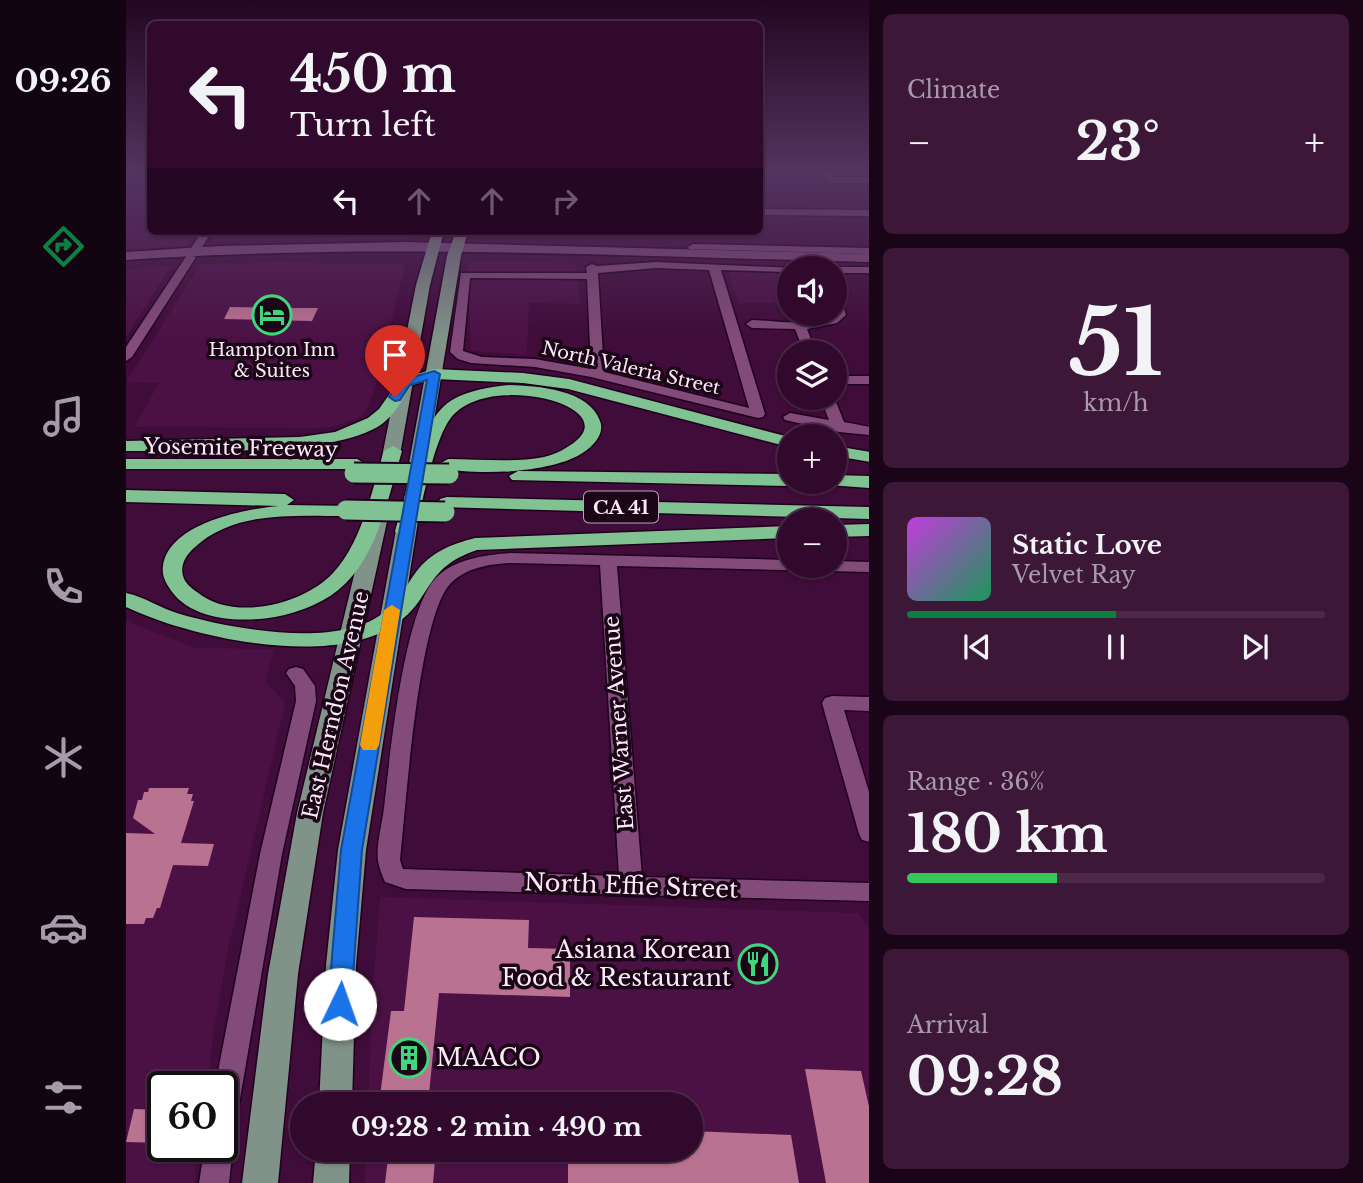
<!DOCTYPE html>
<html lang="en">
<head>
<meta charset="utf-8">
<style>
  body { margin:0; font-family:"Libre Baskerville",serif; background:#3c1738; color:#f1f3f6; height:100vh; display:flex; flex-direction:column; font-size:26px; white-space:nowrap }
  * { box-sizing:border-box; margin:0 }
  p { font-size:23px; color:#a89aa9 }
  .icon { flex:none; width:38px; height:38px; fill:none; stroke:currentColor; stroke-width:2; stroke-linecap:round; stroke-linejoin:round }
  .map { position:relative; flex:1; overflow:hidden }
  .drawer { display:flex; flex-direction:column; gap:14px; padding:14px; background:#1a0518; width:494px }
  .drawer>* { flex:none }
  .hud { position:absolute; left:21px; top:21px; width:616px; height:214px; border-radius:10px; box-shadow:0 2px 5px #0004,0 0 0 2px #4b2a48; background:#30092c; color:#f1f3f6; overflow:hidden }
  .controls { position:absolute; left:651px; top:256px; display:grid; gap:14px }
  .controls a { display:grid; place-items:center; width:70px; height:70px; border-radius:50%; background:#30092c; box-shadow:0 2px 5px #0004,0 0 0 2px #4b2a48; font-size:35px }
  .speed { position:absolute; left:21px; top:1071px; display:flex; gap:14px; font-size:35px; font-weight:700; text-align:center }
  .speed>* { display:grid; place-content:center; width:91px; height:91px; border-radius:50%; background:#30092c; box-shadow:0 2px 5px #0004,0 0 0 2px #4b2a48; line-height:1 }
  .speed .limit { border:4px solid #111; border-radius:10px; background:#fff; color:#111 }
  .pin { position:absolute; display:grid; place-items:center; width:60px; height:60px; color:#fff; margin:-72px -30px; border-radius:50% 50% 50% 0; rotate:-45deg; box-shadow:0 0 7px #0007 }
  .pin .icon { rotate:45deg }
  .me { position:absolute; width:77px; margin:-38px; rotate:3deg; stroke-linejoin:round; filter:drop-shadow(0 0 5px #0008) }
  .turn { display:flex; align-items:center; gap:24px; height:147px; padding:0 28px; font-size:32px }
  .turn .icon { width:91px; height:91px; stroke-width:2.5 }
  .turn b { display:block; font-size:49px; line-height:60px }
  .lanes { display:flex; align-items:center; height:66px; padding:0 28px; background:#0003; justify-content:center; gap:35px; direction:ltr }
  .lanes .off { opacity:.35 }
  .big { font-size:52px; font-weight:700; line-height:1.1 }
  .drawer .widget { flex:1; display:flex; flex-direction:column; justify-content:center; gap:10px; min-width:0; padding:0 24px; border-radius:10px; background:#3c1738 }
  .drawer .dial { align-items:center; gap:0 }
  .dial b { font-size:91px; line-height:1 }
  .song { display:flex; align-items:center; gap:21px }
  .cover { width:84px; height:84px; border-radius:10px; background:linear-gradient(135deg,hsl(290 70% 55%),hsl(150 70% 35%)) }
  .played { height:7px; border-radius:4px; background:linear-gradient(90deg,#0b8043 50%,#4b2a48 50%) }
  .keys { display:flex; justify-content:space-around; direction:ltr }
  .heat { display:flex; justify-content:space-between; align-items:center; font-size:38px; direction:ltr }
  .charge { height:10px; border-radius:5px; background:linear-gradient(90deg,#34c759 36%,#4b2a48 0) }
  .trip { position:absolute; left:164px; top:1092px; width:413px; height:70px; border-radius:35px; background:#30092c; box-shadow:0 2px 5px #0004,0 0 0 2px #4b2a48; font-weight:700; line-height:70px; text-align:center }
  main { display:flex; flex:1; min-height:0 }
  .menu { display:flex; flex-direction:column; width:126px; justify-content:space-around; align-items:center; background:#130412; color:#a89aa9 }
  .menu .icon { width:49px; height:49px }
  .menu .active { color:#0b8043 }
  .menu b { font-size:32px; color:#f1f3f6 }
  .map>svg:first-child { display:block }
  .built { fill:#4b1145 }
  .building { fill:#ba7291 }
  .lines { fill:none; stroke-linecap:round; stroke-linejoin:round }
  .street-casing { stroke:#20001d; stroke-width:3 }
  .secondary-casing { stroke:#20001d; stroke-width:3 }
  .primary-casing { stroke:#20001d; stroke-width:3 }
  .highway-casing { stroke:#20001d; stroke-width:3 }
  .street { fill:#824b7a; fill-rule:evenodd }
  .secondary { fill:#824b7a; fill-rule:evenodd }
  .primary { fill:#819288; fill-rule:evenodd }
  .highway { fill:#80c292; fill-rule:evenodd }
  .highway-bridge-casing { stroke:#20001d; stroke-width:23; stroke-linecap:butt }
  .highway-bridge { stroke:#80c292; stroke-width:19 }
  .route { fill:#1a73e8; stroke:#114b97; stroke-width:2 }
  .slow { fill:#f59e0b }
  .labels { text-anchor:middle; stroke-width:7; stroke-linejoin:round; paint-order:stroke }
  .far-poi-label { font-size:18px; fill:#fce9f8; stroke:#1b0618 }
  .far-street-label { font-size:18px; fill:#fce9f8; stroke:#1b0618 }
  .shield { fill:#1b0618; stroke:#b8a5b5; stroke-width:2 }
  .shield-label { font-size:19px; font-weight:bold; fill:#fce9f8 }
  .street-label { font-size:21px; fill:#fce9f8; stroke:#1b0618 }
  .near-street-label { font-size:24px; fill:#fce9f8; stroke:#1b0618 }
  .near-poi-label { font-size:24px; fill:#fce9f8; stroke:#1b0618; text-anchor:end }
</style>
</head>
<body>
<main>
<nav class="menu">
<b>09:26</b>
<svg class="icon active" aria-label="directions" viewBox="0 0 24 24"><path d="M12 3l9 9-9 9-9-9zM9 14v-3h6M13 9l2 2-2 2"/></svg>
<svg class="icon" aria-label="music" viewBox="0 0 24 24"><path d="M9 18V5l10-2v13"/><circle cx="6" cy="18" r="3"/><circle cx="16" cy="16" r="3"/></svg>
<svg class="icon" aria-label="phone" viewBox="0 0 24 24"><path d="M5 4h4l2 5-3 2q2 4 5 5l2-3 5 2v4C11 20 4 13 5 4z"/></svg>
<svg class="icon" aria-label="climate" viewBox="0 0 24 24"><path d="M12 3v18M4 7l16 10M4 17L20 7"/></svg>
<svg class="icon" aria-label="car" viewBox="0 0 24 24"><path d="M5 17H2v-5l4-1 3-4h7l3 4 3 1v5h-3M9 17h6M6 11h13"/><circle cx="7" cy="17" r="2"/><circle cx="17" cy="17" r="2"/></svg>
<svg class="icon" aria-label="filters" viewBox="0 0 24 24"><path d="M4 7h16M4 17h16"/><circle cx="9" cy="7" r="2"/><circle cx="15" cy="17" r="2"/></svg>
</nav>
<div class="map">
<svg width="744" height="1183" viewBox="0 0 744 1183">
  <rect width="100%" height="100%" fill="#400c3a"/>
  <!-- built -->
  <path class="built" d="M0,176H24V231H70L61,245L0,251Z
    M94,231H290L281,239L87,241Z
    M350,261L449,263L455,304L403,303L401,355L349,351L345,349L341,263Z
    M158,262L279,265L250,385L240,411L232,418L202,428L8,427L33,383L0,382L75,264Z
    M42,266L44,268L0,337V270Z
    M602,271L660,272L663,280V303H612Z
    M0,621L70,648L148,649L139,681L159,703L102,950L88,1028L81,1087H37V1146H73L69,1183H0Z
    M254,897L732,913L744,931L743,1183H239L240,1150H565V1104H242L247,989Z"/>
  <!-- building -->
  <path class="building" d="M104,307L170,308H192L186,321L98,319Z
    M23,788H63L61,794H67L65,801H68L55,843L88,844L82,866L47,865L34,908H31L27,918H20L18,924H0V833L29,834L7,818L12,800H16L18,792H22Z
    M288,917L403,920L402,948L444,949V997L313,993L302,1104H253L265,1011H278Z
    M679,1069L735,1071L744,1111V1183H700Z
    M8,1109L37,1110V1143L0,1142Z
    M565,1131L665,1135L673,1183H442V1150H565Z
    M263,1150H310L307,1183H259Z"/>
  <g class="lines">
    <!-- street casing -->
    <g class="street-casing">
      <path id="street" d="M696,173H705L708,177H744V183H705Z
        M634,209L744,210V216L634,215Z
        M76,231H86L73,252H65L64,250Z
        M567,244L744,248V254L563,249L562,247Z
        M61,255L70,257L6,357L0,361V347Z
        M530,262L668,268H663V272L595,270L639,414L637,417L632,418L465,377L409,367L345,363L332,359L324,352L335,273H461L460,267L466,264L471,266ZM530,268L583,270L623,408L478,372L472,273ZM344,278L461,279L465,369L409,359L356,357L337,351Z
        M709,267H744V273H709V268H705Z
        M709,294L715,298L720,315L711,323L681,329L690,352H678L669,329L626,328L620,324L626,320C652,321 687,328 709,313Z
        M709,376H744V384H709Z
        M694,397H708L718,422L744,427V435L713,432L659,420L657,417L664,413L703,420Z
        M384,553L663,560V565H709V561L744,562V572L491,566L516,877L744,883V901L280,889L259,882C256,875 253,868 252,861C250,845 256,824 258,808C264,757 277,615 309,579C327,559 359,555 384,553ZM384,563L474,565L493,876L277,869L274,860C280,807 292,616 325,583C340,568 363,564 384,563Z
        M170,667L177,669L189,686L190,701L156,854L110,1122L106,1132L99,1134L103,1136L107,1146L103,1183H73L79,1146H96V1087H89L134,854L170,701L169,686L160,673L163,669Z
        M706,696L744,697V711L718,710L744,795V842L736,840L733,834L696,703L699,698Z"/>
    </g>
    <!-- secondary casing -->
    <g class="secondary-casing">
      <path id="secondary" d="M279,242L744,254V262C495,256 248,243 0,260V252L93,246Z"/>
    </g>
    <!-- primary casing -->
    <g class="primary-casing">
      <path id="primary" d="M306,231H318L304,285L271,472L262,477L253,472L290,285Z
        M330,231H342L335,256L300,469L291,474L282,469L321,256Z
        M284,502L294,508L240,850L230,965L226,1104H193L200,965L212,850L274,508Z
        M252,511L262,517L197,813L172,974L152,1183H116L142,974L171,813L242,517Z
        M190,1150H224L223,1183H187Z"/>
    </g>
    <!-- highway casing -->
    <g class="highway-casing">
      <path id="highway" d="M308,369L397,373L443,379L663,437V447L442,389L397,383L309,379L286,385C277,399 269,414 256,424C208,458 62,450 0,451V441L174,437L209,432L242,418L253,409L274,379Z
        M383,385C411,386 463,389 474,421C479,433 468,445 458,452C429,473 350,476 316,468L313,464L322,459C354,459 387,463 418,457C430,454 442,448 451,440C492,404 359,371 324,419C307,443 297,502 289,531L279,537L272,535L269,531C281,495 292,420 326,400C343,390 364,387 383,385Z
        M267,446L276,451C263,494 253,550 220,583C201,602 175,612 149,617C114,623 62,621 42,586C38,579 36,574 37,566C43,523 119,509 153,506L0,502V490L159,494L168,500L161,505L227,506L230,510L220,516C170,516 108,510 68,548C60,555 54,565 57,576C59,583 65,588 71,592C107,622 177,605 207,573C236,542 246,490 258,451Z
        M709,446L744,452V462L709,456Z
        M0,459H231L240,464L231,469H0Z
        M392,471L663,474V481H671L663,486L386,480L383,476Z
        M709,475L744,476V488L703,485L700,481H709Z
        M321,497L744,507V519L314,507L312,503L314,499Z
        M744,524V536L709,537V525Z
        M663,526V538L351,550C297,568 307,599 270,624C206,669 65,638 0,607V593C19,597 36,609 54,614C106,629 212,649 257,613C272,602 280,586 290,572C305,552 326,544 349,538Z"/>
    </g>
    <!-- street -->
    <use href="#street" class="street"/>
    <!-- secondary -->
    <use href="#secondary" class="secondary"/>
    <!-- primary -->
    <use href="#primary" class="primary"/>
    <!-- highway -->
    <use href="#highway" class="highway"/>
    <!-- highway-bridge casing -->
    <g class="highway-bridge-casing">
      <path id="highway-bridge" d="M228,473L323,474
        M220,510L319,512"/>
    </g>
    <!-- highway-bridge -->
    <use href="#highway-bridge" class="highway-bridge"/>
  </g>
  <!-- sky -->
  <linearGradient id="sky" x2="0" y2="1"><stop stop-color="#230720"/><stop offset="0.51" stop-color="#533460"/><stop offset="1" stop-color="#533460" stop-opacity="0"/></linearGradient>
  <rect width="744" height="338" fill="url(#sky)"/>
  <!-- route -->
  <path class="route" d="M308,371L314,374L236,850L225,1004L222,1011L214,1014L205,1011L202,1004L215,850L301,380L284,385L274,400L269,401L263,397L276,380Z"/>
  <!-- slow -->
  <path class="slow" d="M266,605L274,610L253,745L250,750H237L234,745L258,610Z"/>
  <!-- icons -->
  <defs>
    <g id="hotel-ring" transform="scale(2.0125)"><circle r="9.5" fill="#1b0618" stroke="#40d77c" stroke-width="1.5"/><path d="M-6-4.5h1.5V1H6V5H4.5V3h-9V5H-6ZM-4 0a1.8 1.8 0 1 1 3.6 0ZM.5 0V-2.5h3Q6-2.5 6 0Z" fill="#40d77c"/></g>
    <g id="restaurant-ring" transform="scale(2.0125)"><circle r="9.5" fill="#1b0618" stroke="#40d77c" stroke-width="1.5"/><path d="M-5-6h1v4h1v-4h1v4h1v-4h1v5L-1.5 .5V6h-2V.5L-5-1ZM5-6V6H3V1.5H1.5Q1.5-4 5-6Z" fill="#40d77c"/></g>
    <g id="building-ring" transform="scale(2.0125)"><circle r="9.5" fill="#1b0618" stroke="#40d77c" stroke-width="1.5"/><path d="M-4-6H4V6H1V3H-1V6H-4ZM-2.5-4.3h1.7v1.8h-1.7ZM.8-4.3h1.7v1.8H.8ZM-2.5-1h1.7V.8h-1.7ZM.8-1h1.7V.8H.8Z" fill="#40d77c"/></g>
  </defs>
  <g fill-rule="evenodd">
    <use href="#hotel-ring" x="146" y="315"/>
    <use href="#restaurant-ring" x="632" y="964"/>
    <use href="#building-ring" x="283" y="1058"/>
  </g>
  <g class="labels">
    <!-- far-poi labels -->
    <g class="far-poi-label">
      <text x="146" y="356">Hampton Inn<tspan x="146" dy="21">&amp; Suites</tspan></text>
    </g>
    <!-- far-street labels -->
    <g class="far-street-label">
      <text transform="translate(505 368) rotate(13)" y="6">North Valeria Street</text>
    </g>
    <!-- shield labels -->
    <rect class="shield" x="458" y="491.5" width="74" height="31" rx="5"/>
    <g class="shield-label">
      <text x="495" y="514">CA 41</text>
    </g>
    <!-- street labels -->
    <g class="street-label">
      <text transform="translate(115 448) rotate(1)" y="7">Yosemite Freeway</text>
      <text transform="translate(210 705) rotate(-77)" y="7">East Herndon Avenue</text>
      <text transform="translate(493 723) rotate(-94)" y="7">East Warner Avenue</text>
    </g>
    <!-- near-street labels -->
    <g class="near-street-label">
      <text transform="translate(505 886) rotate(2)" y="8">North Effie Street</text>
    </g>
    <!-- near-poi labels -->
    <g class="near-poi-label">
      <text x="605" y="958">Asiana Korean<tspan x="605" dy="28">Food &amp; Restaurant</tspan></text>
      <text x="310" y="1066" text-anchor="start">MAACO</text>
    </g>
  </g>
</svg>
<div class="controls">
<a><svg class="icon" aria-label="sound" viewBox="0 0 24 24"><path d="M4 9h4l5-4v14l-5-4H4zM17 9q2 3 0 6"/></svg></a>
<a><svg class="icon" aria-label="layers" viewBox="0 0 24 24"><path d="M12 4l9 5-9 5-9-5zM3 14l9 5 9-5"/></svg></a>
<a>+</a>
<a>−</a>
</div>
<div class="speed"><div class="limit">60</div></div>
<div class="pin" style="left:269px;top:397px;background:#d93025"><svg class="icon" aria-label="arrive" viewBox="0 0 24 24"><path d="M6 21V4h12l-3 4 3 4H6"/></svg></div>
<svg class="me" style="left:214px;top:1004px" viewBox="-20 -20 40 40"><circle r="19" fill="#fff"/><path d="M0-13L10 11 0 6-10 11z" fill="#1a73e8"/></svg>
<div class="trip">09:28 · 2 min · 490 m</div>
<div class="hud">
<div class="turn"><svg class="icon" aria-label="left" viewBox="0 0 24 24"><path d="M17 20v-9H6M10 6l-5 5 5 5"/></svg><div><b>450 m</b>Turn left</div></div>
<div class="lanes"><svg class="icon" aria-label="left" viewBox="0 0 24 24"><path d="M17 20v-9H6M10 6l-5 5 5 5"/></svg><svg class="icon off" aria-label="ahead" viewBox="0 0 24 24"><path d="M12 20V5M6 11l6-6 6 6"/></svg><svg class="icon off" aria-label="ahead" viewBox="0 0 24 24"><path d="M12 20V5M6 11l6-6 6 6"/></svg><svg class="icon off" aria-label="right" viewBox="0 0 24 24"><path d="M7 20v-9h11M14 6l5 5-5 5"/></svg></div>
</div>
</div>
<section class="drawer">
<div class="widget"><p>Climate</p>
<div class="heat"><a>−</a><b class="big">23°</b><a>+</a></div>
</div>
<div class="widget dial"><b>51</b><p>km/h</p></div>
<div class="widget">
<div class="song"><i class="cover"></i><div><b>Static Love</b><p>Velvet Ray</p></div></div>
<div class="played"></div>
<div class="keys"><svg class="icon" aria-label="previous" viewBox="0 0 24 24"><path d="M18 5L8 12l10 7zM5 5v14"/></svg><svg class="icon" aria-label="pause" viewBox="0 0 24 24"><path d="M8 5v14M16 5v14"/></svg><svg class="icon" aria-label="next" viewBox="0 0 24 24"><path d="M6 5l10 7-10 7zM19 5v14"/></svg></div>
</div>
<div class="widget"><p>Range · 36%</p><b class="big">180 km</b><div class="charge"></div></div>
<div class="widget"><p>Arrival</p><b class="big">09:28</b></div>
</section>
</main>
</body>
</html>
